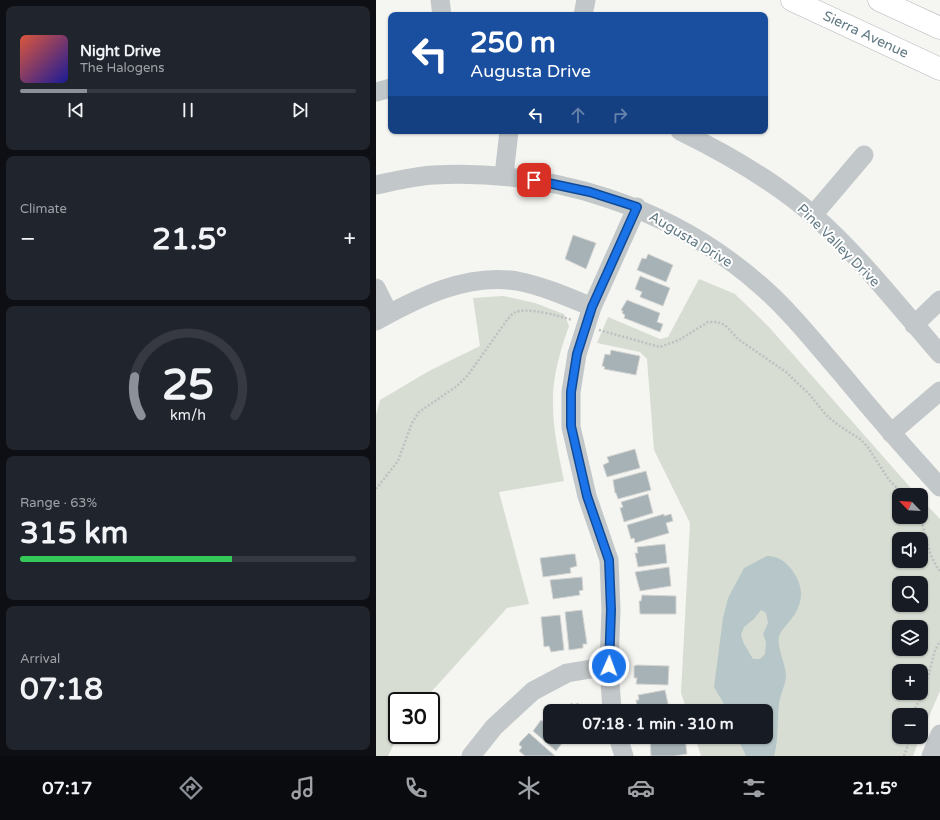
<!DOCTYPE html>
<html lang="en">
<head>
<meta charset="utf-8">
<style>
  body { margin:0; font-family:"Varela Round",sans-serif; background:#20242c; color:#f1f3f6; height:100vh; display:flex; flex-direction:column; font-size:15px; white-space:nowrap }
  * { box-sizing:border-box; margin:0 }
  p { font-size:13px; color:#9ea1a6 }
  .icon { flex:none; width:22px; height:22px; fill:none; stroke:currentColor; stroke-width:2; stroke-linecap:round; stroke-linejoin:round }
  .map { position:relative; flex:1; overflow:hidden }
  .drawer { display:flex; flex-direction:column; gap:6px; padding:6px; background:#0d0f14; width:376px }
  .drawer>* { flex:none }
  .guide { position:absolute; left:12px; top:12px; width:380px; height:122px; border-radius:8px; box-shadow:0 1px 3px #0004; background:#1a4fa0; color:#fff; overflow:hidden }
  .needle { width:26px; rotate:295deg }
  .controls { position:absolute; left:516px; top:488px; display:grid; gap:8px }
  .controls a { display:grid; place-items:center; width:36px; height:36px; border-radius:8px; background:#171b24; box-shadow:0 1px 3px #0004; font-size:20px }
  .speed { position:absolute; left:12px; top:692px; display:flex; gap:8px; font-size:20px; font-weight:700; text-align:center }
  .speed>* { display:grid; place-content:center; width:52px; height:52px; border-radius:50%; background:#171b24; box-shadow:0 1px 3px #0004; line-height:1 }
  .speed .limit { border:2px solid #111; border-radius:6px; background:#fff; color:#111 }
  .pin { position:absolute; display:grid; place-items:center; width:34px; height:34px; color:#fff; margin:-17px; border-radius:8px; box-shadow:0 2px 6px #0006 }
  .me { position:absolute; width:44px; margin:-22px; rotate:2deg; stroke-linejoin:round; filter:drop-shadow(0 0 3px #0008) }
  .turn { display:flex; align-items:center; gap:14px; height:84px; padding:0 16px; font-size:18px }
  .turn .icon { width:52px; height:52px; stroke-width:2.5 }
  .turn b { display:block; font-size:28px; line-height:34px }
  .lanes { display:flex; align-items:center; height:38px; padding:0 16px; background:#0003; justify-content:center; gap:20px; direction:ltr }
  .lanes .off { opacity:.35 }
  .big { font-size:30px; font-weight:800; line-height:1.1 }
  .drawer .tile { flex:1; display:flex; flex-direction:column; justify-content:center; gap:6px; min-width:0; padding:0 14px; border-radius:8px; background:#20242c }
  .drawer .dial { align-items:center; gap:0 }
  .dial svg { height:104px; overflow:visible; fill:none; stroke:#363941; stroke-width:7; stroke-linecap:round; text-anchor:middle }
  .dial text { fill:#f1f3f6; stroke:none }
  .song { display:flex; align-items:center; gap:12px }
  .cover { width:48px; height:48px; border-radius:6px; background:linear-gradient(135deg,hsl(10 70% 55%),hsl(240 70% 35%)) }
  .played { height:4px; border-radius:2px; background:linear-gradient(90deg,#8c9099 20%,#363941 20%) }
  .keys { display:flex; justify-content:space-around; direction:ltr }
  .heat { display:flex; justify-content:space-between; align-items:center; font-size:22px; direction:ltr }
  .charge { height:6px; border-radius:3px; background:linear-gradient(90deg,#34c759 63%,#363941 0) }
  .trip { position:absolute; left:167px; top:704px; width:230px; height:40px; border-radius:8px; background:#171b24; box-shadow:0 1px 3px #0004; font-weight:800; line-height:40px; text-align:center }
  .tabs { display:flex; height:64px; justify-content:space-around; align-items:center; background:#090b0e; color:#9ea1a6 }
  .tabs .icon { width:28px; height:28px }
  .tabs .selected { color:#8c9099 }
  .tabs b { font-size:18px; color:#f1f3f6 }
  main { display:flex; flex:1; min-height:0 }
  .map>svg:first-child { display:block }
  .green { fill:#d7ddd2; fill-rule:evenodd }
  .water { fill:#b7c7c9; fill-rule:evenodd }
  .building { fill:#a6b2b5; stroke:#d6d6d4 }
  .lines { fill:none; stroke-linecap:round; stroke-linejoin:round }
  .major-casing { stroke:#b3b9bc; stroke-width:23 }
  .path { stroke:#bec0c2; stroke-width:2.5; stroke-dasharray:2 2; stroke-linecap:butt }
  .minor { stroke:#c2c7c9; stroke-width:19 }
  .major { stroke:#fff; stroke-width:22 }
  .route-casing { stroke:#114b97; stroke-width:10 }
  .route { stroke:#1a73e8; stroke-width:7 }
  .labels { text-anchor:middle; stroke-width:4; stroke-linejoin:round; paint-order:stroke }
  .street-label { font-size:14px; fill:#627a84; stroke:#fff }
</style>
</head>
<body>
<main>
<section class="drawer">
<div class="tile">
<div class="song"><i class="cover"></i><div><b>Night Drive</b><p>The Halogens</p></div></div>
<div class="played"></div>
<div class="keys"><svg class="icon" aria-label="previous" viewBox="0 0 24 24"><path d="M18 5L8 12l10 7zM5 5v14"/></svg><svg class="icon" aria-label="pause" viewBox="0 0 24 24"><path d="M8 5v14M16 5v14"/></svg><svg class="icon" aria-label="next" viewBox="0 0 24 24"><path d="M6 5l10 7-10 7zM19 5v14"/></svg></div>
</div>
<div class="tile"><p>Climate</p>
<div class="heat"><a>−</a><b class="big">21.5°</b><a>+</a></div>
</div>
<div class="tile dial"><svg viewBox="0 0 100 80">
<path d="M14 69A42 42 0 1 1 86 69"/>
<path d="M14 69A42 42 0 0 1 9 39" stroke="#8c9099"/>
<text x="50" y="56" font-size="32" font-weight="700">25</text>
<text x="50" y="72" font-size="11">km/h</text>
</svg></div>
<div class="tile"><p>Range · 63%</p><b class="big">315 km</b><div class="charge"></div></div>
<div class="tile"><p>Arrival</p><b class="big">07:18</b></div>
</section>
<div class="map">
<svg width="564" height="756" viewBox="0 0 564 756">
  <rect width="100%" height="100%" fill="#f5f5f1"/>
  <!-- green -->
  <path class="green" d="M323,279L359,294L392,326L541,495H523V517H545V499L564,519V691L545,735V715H523V737H544L537,756H325L319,737H390V711H311L305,693L314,523L278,450L271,359L264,352L221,343L232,317L284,339L292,337ZM523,539H545V561H523ZM523,583H545V605H523ZM523,627H545V649H523ZM523,671H545V693H523Z
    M127,296L159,303L188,314L193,326C184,351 176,378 177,404C177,430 183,456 188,481L123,492L153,604L131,608L47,701H21L22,735L12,756H0V415L4,400L53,371L104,346L97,298Z"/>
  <!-- water -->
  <path class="water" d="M391,556C402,556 409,561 416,570C429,588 428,604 413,622C410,626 404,631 403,637C401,648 409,662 410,675C410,685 404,694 403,704C401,721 403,739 398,756H370L361,737H390V711H352L338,687L347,618L352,598L368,568ZM385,610L390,613L392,623L387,634L390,642L389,654L384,659H377L368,644L365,635L368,627L378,619Z"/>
  <!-- building -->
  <path class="building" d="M197,235L220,243L210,269L189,259Z
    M272,254L297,265L290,282L261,270L266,258L270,259Z
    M264,276L294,288L287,306L264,297L266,292L259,289Z
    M251,300L284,313L281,322L287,324L284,332L248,318L249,315L246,313L247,311L245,310Z
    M235,350L264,356L260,375L228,369L229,367L226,366L229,354L234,355Z
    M259,449L264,468L231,477L227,465L233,462L231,457Z
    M270,471L275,490L242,499L240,493H239L237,480Z
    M272,494L277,513L248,522L244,508L247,507L245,502Z
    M288,514V516L295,514L297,521L290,523L293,533L259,543L258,538L255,539L251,525Z
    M289,544L291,563L262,567L259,553H262L261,547Z
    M196,554H199L201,566L194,568L195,573L167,577L164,558Z
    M293,567L295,586L264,591L259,572Z
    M206,577L207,590L203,591L204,595L177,599L174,580Z
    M266,595L300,596V614H264L263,601H265Z
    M206,610L211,644H207V648L193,650L189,612Z
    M184,615L188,650L175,652L173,646L168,647L165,617Z
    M261,665L293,666L292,685L260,684L261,678H258V666Z
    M289,690L293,708L279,711H262L260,700H263L262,695Z
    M196,703L198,705L202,703L207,711H185V710Z
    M171,718L174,721V737H191L180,751L157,731L165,720L168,722Z
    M153,733L179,756H149L143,751L146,747L143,745L144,742Z
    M199,737H212L202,742Z
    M290,737H309L311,754L298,756H275L274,740Z"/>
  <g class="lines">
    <!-- major casing -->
    <g class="major-casing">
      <path id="major" d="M416,0L564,69
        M503,0L564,28"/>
    </g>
    <!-- path -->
    <path class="path" d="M223,330L284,347L303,340L332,322H341L349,325L362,339L410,372L434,395L450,415L462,425L484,439L491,446L513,480L528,495
      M0,489L22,461L36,423L43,412L81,386L92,375L131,320C133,318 135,315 138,313C150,306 183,316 196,320
      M544,517C551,536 551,555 564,571
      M535,715L549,691L558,653L564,641
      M528,756L532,745V737"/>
    <!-- minor -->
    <path class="minor" d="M64,0L66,15
      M207,15L210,0
      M0,92L15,88
      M304,131C351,154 398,181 437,215C484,256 523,307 564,354
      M128,175L133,131
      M0,185C19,181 38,176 58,175C176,169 294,206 384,285C414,311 439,343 465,373C497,412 530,450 564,487
      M437,215L488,155
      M0,288L13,314
      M0,321C43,297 91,273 141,281C167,286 192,297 216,307
      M538,325L564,300
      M515,433L564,391
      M236,711L233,666L235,610L233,560L211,496L195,427V392L201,354L216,307L261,207
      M242,737L248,756
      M95,756L118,727L157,691L191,673L233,666
      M555,756L564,734"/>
    <!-- major -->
    <use href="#major" class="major"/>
  </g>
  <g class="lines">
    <!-- route casing -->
    <g class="route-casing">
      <path id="route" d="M158,180L214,192L261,207L216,307L201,354L195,392V426L211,496L233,560L235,610L233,666"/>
    </g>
    <!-- route -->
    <use href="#route" class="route"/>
  </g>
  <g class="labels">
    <!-- street labels -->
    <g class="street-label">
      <text transform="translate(490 34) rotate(25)" y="5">Sierra Avenue</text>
      <text transform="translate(315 239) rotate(31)" y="5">Augusta Drive</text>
      <text transform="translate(463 245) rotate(45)" y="5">Pine Valley Drive</text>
    </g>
  </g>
</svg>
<div class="controls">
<a><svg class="needle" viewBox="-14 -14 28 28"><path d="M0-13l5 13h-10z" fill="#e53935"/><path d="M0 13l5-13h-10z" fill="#9ea1a6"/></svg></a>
<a><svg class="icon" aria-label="sound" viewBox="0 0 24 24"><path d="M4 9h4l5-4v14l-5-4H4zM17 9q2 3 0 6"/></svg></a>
<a><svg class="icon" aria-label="search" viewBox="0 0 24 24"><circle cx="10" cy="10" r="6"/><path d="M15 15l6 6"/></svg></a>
<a><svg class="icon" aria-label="layers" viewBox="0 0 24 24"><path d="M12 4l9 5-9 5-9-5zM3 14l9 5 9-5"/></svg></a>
<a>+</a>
<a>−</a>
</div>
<div class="speed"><div class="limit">30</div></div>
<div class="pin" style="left:158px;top:180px;background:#d93025"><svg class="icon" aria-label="arrive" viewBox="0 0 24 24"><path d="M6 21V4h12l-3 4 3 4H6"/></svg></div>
<svg class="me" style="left:233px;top:666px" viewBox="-20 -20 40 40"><circle r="17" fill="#1a73e8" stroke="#fff" stroke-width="3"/><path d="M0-11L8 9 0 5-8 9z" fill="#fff"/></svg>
<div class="trip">07:18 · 1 min · 310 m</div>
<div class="guide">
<div class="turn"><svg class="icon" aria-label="left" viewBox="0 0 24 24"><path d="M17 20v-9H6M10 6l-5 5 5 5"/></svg><div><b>250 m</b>Augusta Drive</div></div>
<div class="lanes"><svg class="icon" aria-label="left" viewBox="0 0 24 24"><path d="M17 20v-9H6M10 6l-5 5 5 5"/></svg><svg class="icon off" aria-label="ahead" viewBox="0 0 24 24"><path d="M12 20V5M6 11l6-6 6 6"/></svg><svg class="icon off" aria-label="right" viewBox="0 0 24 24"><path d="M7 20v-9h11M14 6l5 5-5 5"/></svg></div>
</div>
</div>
</main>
<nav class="tabs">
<b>07:17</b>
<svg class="icon selected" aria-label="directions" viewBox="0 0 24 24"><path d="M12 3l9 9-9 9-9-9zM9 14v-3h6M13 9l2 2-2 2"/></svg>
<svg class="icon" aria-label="music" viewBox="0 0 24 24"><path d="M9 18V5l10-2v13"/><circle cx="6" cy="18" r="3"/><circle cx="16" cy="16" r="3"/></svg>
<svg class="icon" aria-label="phone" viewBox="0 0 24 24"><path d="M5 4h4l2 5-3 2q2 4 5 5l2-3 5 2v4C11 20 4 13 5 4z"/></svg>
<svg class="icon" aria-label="climate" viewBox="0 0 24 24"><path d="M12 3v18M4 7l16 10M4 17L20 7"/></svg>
<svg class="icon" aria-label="car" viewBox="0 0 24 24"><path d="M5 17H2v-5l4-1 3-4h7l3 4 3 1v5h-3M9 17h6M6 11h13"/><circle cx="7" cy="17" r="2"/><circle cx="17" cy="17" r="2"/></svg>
<svg class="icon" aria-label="filters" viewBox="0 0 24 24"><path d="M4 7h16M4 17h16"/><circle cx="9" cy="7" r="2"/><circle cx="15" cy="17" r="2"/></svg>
<b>21.5°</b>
</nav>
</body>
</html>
